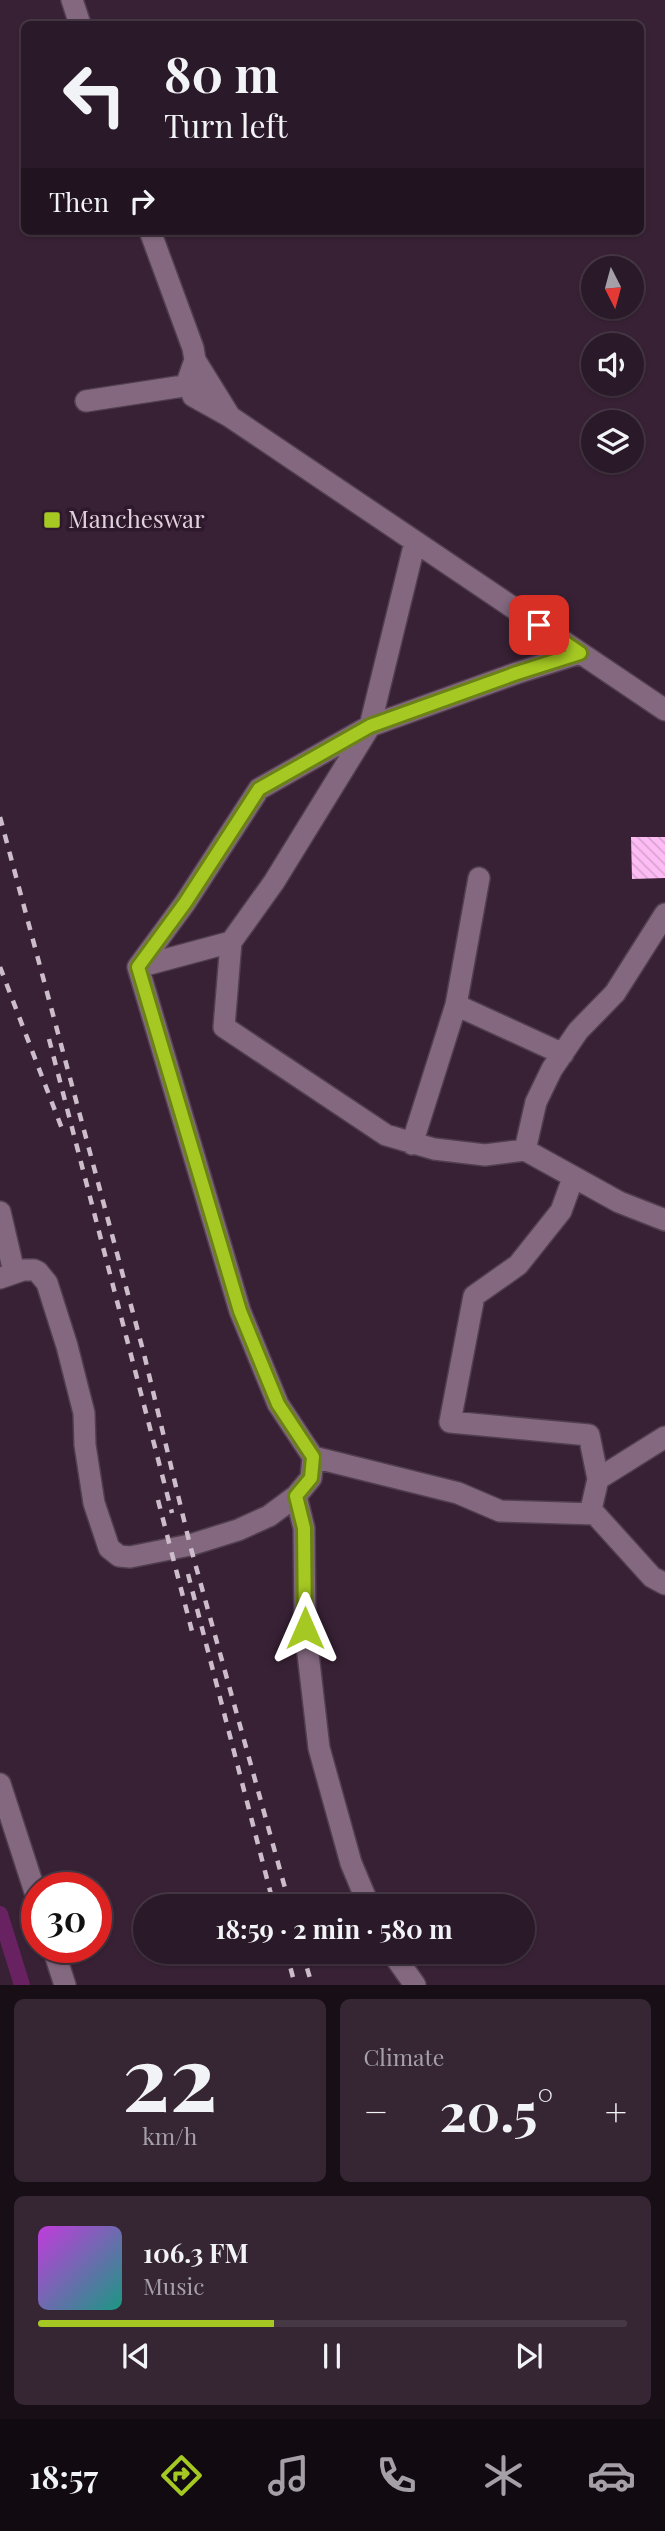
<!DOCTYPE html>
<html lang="en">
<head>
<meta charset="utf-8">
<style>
  body { margin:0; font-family:"Playfair Display",serif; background:#362634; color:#f1f3f6; height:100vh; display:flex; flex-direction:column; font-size:26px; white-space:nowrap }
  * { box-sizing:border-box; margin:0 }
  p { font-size:23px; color:#a5a0a8 }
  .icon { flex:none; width:38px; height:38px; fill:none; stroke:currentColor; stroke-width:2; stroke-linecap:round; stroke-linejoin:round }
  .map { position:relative; height:1985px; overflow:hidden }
  .details { display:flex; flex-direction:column; gap:14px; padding:14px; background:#170e16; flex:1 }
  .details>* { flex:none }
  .guide { position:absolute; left:21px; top:21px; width:623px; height:214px; border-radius:10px; box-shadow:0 2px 5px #0004,0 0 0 2px #463845; background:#2a1928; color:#f1f3f6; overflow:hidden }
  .needle { width:46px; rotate:174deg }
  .fabs { position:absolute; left:581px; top:256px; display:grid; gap:14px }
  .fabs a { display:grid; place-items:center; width:63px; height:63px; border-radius:50%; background:#2a1928; box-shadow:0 2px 5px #0004,0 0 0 2px #463845; font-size:35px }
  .speed { position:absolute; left:21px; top:1872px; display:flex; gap:14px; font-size:35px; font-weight:700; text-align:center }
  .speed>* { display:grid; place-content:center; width:91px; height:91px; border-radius:50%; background:#2a1928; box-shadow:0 2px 5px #0004,0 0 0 2px #463845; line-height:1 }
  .speed .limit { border:10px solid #d22; background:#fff; color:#111 }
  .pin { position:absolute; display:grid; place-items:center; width:60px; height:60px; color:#fff; margin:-30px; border-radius:14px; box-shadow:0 4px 10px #0006 }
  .me { position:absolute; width:77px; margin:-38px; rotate:0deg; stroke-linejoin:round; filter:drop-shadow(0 0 5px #0008) }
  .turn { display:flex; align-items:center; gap:24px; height:147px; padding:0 28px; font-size:32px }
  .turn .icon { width:91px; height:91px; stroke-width:2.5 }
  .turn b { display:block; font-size:49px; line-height:60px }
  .then { display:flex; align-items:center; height:66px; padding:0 28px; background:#0003; gap:14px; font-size:26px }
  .big { font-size:52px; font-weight:700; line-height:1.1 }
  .details .tile { flex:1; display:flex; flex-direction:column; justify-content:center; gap:10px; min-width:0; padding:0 24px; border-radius:10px; background:#362634 }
  .details .dial { align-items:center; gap:0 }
  .dial b { font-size:91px; line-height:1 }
  .song { display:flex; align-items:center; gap:21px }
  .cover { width:84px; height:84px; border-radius:10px; background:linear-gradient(135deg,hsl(290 70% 55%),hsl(170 70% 35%)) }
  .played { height:7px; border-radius:4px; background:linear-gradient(90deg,#a5c823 40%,#463845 40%) }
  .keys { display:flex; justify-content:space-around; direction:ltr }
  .heat { display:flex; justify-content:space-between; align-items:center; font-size:38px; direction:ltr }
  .details .tiles { flex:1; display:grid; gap:14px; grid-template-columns:1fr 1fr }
  .tile:last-child { grid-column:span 2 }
  .trip { position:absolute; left:133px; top:1894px; width:402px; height:70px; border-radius:35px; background:#2a1928; box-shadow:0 2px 5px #0004,0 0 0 2px #463845; font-weight:700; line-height:70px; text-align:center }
  .menu { display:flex; height:112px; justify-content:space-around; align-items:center; background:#110a10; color:#a5a0a8 }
  .menu .icon { width:49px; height:49px }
  .menu .on { color:#a5c823 }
  .menu b { font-size:32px; color:#f1f3f6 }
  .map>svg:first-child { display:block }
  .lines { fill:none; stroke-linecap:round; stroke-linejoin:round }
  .canal { stroke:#692261; stroke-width:16 }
  .building { fill:url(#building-back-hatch) }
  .minor-casing { stroke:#513e4e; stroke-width:24 }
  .minor { stroke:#83687f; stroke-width:21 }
  .rail { stroke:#cdbdca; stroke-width:4.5; stroke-dasharray:9 9; stroke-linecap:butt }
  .route-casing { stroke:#6b8217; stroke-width:18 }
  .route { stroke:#a5c823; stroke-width:12 }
  .poi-dot { fill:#a5c823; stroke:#2e182b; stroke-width:2.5 }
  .labels { text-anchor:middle; stroke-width:7; stroke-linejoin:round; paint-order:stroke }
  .poi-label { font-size:24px; fill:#e0d1dd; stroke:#2e182b; text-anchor:start }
</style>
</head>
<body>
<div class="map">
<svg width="665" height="1985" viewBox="0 0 665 1985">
  <defs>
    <pattern id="building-back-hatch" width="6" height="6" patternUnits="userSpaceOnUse" patternTransform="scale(1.75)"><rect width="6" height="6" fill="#febcf4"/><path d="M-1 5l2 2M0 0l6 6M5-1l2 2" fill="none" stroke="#d9a3d0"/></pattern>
  </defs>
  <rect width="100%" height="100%" fill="#382135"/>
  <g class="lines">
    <!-- canal -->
    <path class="canal" d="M0,1914L22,1985"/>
  </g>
  <!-- building -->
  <path class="building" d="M631,837H665V878L632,879Z"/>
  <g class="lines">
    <!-- minor casing -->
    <g class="minor-casing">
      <path id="minor" d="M72,0L80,24
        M150,231L193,348L195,360L188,380L193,396L229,416L665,710
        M195,360L229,415
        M86,401L190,385
        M479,878L456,1005L563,1054
        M231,942L274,882L370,726L517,673L580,653
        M138,967L231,942L224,1027L386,1135L434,1149L485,1155L525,1150L619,1202L665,1220
        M412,1144L456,1005
        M525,1150L536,1102L552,1069L578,1031L615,993L665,914
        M573,1178L561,1211L518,1265L474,1296L450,1422L589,1435L598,1479
        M0,1212L14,1272
        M0,1278L23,1270H34L38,1272L47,1283L67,1346L84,1413L85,1445L94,1503L109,1548L119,1556L130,1557L190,1545L238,1530L269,1516L296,1496L311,1478L313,1457L278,1404L240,1311L138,967L185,903L259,789L370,726L415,542
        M313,1457L458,1493L500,1511L595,1514L652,1577L665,1584
        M296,1496L304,1528L305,1628L319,1748L351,1863L369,1906
        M590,1514L598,1479L665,1437
        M0,1784L37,1898
        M53,1948L65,1985
        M391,1951L415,1985"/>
    </g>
    <!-- minor -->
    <use href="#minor" class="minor"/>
    <!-- rail -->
    <path class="rail" d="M0,817L144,1354L190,1545L290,1906
      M0,967L64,1134
      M49,1039L172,1513
      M158,1500L194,1639
      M188,1574L274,1906
      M286,1951L295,1985
      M302,1951L312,1985"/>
  </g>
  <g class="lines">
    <!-- route casing -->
    <g class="route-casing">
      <path id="route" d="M305,1628L304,1528L296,1496L311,1478L313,1457L278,1404L240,1311L138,967L185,903L259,789L370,726L517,673L580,653L539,625"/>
    </g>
    <!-- route -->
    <use href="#route" class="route"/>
  </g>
  <!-- markers -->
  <rect class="poi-dot" x="43" y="511" width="18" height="18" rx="3.5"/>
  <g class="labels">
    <!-- poi labels -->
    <g class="poi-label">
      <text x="68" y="528">Mancheswar</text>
    </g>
  </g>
</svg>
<div class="fabs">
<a><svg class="needle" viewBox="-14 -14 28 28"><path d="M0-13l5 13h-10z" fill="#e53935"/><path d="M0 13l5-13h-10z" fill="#a5a0a8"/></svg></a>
<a><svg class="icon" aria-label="sound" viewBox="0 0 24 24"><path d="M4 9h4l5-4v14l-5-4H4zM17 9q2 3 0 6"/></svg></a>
<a><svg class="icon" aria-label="layers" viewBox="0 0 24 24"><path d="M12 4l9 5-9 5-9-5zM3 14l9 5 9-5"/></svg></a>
</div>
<div class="speed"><div class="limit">30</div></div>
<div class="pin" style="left:539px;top:625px;background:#d93025"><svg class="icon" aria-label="arrive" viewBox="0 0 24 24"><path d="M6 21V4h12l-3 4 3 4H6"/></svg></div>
<svg class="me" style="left:305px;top:1628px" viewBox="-20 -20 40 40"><path d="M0-17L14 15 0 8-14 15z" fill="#a5c823" stroke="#fff" stroke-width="4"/></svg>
<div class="trip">18:59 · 2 min · 580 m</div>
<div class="guide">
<div class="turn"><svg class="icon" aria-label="left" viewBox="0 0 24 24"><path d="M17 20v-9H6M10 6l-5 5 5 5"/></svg><div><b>80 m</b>Turn left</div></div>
<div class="then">Then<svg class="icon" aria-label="right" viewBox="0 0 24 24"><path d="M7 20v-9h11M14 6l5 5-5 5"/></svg></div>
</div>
</div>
<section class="details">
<div class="tiles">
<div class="tile dial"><b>22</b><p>km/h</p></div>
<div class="tile"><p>Climate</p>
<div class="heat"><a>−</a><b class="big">20.5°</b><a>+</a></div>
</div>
<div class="tile">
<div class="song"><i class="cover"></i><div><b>106.3 FM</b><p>Music</p></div></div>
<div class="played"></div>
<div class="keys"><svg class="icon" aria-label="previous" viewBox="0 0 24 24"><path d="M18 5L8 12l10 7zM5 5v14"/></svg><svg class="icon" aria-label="pause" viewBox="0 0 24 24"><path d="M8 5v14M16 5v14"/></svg><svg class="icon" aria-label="next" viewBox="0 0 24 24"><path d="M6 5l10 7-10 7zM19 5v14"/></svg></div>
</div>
</div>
</section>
<nav class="menu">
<b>18:57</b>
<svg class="icon on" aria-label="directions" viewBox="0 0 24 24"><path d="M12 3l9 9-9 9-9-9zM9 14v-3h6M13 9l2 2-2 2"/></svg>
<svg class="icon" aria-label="music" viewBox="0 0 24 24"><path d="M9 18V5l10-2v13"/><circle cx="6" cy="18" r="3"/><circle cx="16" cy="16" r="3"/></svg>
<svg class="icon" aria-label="phone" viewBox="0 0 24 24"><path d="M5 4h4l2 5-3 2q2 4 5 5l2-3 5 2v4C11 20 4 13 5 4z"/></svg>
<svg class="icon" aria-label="climate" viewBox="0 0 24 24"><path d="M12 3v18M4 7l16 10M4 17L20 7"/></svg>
<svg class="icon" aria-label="car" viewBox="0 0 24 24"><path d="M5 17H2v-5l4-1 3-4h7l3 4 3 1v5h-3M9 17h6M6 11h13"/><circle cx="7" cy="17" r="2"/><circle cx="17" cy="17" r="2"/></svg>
</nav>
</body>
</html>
